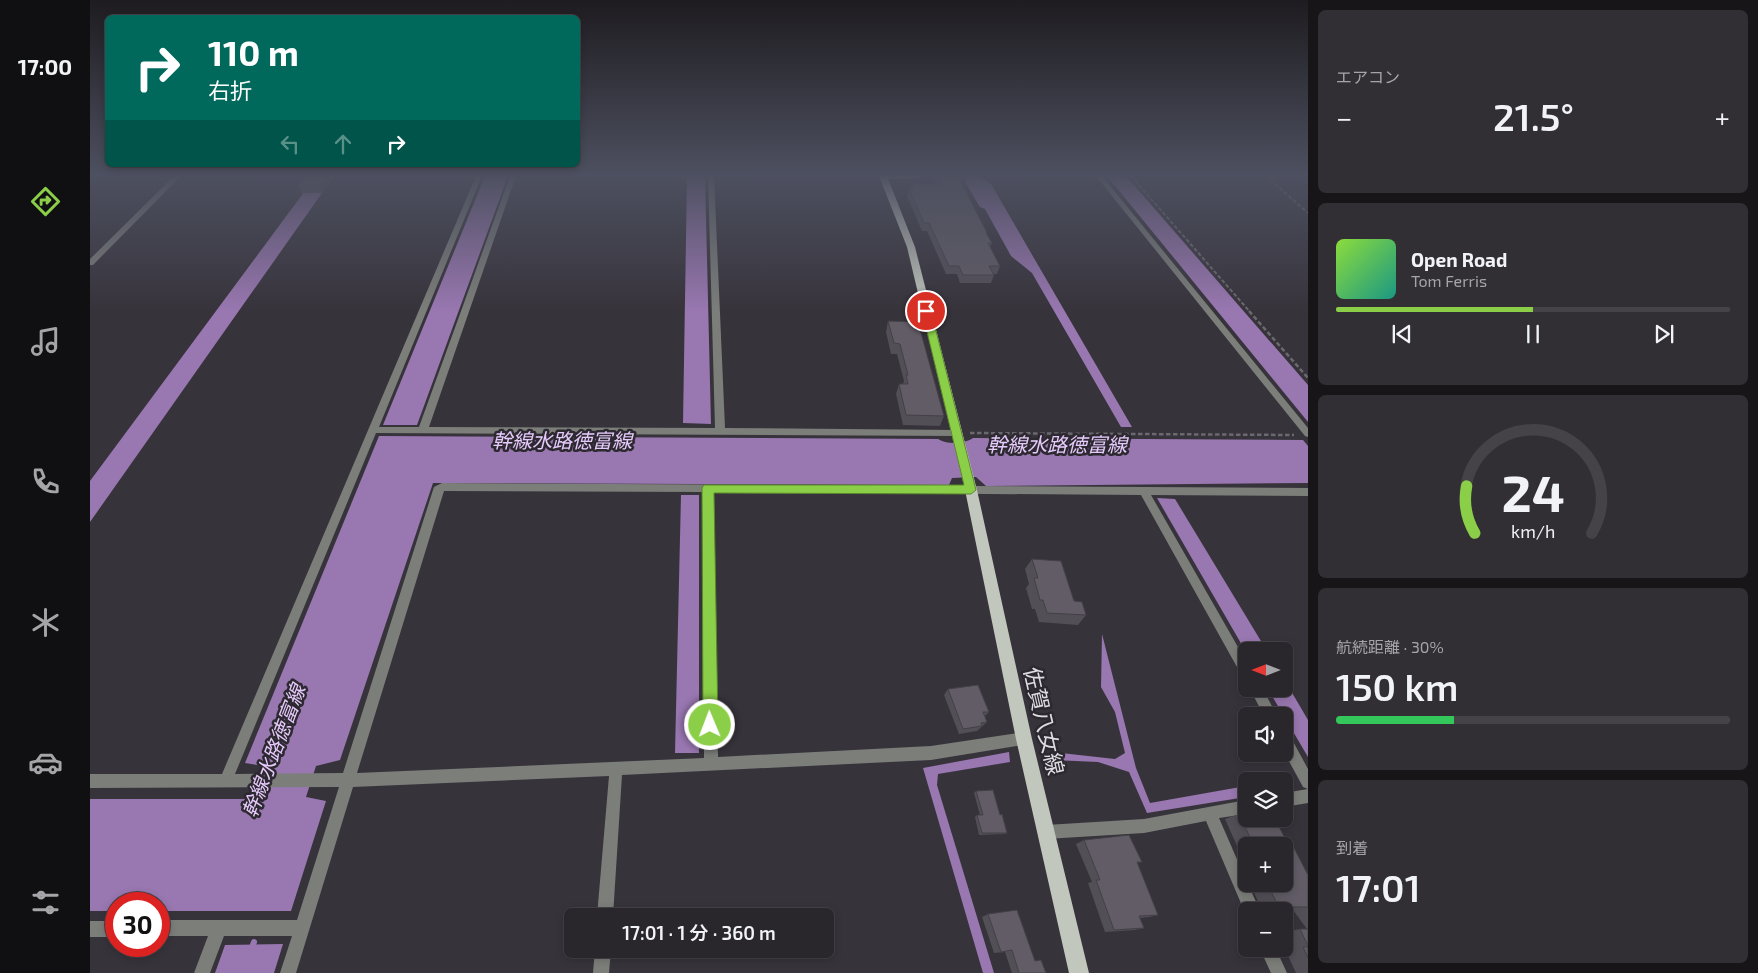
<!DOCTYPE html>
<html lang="ja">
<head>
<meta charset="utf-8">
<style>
  body { margin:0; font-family:"Exo 2","Noto Sans JP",sans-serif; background:#312e34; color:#f1f3f6; height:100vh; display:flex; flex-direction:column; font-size:19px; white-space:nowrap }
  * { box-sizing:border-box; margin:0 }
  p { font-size:16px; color:#a5a5a9 }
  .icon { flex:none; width:28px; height:28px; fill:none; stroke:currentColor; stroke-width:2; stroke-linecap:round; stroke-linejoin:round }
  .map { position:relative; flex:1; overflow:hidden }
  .sheet { display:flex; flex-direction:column; gap:10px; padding:10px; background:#171518; width:450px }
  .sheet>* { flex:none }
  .banner { position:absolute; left:15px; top:15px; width:475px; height:152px; border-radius:8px; box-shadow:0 2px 8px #0003,0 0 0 1px #454348; background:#00695c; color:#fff; overflow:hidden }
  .needle { width:32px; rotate:270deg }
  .fabs { position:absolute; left:1148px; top:642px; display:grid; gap:10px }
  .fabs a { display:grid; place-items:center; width:55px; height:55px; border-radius:8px; background:#29262c; box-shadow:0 2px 8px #0003,0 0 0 1px #454348; font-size:25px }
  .speed { position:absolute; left:15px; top:892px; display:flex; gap:10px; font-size:25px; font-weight:700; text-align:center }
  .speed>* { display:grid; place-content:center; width:65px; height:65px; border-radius:50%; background:#29262c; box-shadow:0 2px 8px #0003,0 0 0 1px #454348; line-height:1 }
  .speed .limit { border:8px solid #d22; background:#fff; color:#111 }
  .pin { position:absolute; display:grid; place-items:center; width:42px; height:42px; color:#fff; margin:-21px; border:2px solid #fff; border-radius:50%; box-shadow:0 1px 5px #0007 }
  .me { position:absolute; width:55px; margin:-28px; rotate:359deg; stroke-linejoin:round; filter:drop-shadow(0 0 4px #0008) }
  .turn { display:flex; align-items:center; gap:18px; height:105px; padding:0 20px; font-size:22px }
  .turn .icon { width:65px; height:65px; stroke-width:2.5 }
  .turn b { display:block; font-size:35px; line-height:42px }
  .lanes { display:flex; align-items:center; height:48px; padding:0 20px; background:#0003; justify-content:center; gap:25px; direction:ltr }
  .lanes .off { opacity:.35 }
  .big { font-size:38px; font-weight:600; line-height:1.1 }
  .sheet .card { flex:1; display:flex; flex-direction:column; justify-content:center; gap:8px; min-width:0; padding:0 18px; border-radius:8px; background:#312e34 }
  .sheet .dial { align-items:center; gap:0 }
  .dial svg { height:130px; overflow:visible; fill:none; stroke:#454348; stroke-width:7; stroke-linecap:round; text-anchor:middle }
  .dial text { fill:#f1f3f6; stroke:none }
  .song { display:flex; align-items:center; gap:15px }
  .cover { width:60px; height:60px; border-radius:8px; background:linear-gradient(135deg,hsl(90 70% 55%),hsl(170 70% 35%)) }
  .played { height:5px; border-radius:2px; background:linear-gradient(90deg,#8bce47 50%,#454348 50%) }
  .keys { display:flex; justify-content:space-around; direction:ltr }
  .heat { display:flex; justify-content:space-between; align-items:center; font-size:28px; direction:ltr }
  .charge { height:8px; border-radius:4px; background:linear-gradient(90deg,#34c759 30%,#454348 0) }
  .trip { position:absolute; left:474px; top:908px; width:270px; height:50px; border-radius:8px; background:#29262c; box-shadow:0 2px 8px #0003,0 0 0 1px #454348; font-weight:600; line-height:50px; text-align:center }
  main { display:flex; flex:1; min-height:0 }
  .dock { display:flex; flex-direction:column; width:90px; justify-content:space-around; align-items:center; background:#100f12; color:#a5a5a9 }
  .dock .icon { width:35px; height:35px }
  .dock .selected { color:#8bce47 }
  .dock b { font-size:22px; color:#f1f3f6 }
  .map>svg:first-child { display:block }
  .water { fill:#9977b1 }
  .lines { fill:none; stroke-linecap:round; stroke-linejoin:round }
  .stream { stroke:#9977b1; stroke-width:6 }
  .path-far1 { stroke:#6c686f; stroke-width:2; stroke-dasharray:4 2; stroke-linecap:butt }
  .path { stroke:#6c686f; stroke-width:2.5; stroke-dasharray:4.5 2.5; stroke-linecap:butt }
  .street { fill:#7c7e7a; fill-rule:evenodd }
  .secondary { fill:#a3a8a1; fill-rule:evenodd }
  .primary { fill:#c2c7be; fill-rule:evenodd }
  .wall { fill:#534f57 }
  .shaded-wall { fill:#444047 }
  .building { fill:#615c65; stroke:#444047 }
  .route { fill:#8bce47; stroke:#5a862e }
  .labels { text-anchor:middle; stroke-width:5; stroke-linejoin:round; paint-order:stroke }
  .water-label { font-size:20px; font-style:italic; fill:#e6cafb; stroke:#2d2931 }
  .near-street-label { font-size:22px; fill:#dfdce1; stroke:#2d2931 }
</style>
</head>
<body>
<main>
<nav class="dock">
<b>17:00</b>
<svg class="icon selected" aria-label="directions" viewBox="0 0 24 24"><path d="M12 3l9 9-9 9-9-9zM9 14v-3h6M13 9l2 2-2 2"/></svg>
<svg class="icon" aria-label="music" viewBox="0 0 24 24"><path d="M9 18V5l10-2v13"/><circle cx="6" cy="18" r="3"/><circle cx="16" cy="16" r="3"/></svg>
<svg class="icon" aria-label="phone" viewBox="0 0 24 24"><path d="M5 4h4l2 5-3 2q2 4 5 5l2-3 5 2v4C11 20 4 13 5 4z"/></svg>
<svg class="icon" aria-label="climate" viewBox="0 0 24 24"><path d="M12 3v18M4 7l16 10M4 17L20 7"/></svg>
<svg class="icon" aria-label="car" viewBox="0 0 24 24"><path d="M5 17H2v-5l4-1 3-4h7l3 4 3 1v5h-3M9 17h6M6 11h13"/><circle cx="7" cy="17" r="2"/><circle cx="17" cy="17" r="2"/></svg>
<svg class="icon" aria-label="filters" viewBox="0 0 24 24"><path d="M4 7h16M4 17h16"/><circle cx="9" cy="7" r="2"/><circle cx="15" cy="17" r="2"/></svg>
</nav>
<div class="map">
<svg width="1218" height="973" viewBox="0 0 1218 973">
  <rect width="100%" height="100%" fill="#37333b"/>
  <!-- water -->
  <path class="water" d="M226,176H244L0,522V481Z
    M395,176H418L327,425H293Z
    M597,176H615L621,424L593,423Z
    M876,176H888L901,184L1042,427H1031L942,273L921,256L895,209L890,207L875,182L877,179Z
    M1017,176L1037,177L1218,385V422Z
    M289,436L848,439C857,445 874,444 883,438L1213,440L1218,446V483L896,486L886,477L862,478L859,485L343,483L250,760L226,766L216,797L236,801L201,911H69V904H26V911H0V799H166L179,767L155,763Z
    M591,495H609V753H585Z
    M1067,498L1085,499L1177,651L1156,652Z
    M1012,634L1046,768L1060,803L1156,786V797L1057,813L1039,772L1008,762L963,760L962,752L1025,759L1035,753L1025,712L1011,687Z
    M1194,679L1218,720V757L1178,689H1194Z
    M919,752L920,762L848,774L847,785L904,973H893L833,768Z
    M193,944L184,973H125L135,945Z"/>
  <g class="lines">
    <!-- stream -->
    <path class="stream" d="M161,950L164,942"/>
    <!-- path-far1 -->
    <path class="path-far1" d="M1041,176L1160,312
      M1176,176L1218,213"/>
    <!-- path -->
    <path class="path" d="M1159,311L1218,378
      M880,433L1204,435"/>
    <!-- street -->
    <path class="street" d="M84,176H91L3,265H0V259Z
      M386,176H392L289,427H329L420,176H426L339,427L625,428L618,176H624L635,428L866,430L871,433L866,436L286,433L145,774L253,773L343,490L344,487L352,483L1218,488V496L1061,495L1156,661V678L1152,676L1051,495L623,492L628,757L841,746L934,732L939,734L941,739L939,744L841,760L532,775L523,916H507L519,776L263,787L206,973H190L202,936H134L120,973H104L118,936H69V920H207L249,787L0,788V774H132ZM354,491L613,492L614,758L267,773Z
      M1006,176H1012L1218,428V437L1215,436Z
      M1160,689H1173L1187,716H1174Z
      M1194,733L1199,734L1218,769V789L1213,787L1194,752Z
      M1218,789V803L1194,807V793Z
      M1156,800V814L1129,818L1156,880V884H1158L1170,911H1156V915L1116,821L1054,833L956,839L951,837L949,832L951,827L956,825L1054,819Z
      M0,921H26V937H0Z
      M505,949H521L519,973H503Z
      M1170,949H1186L1197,973H1181Z"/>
    <!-- secondary -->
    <path class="secondary" d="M793,176H831L828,178L791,179L790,178Z"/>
    <!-- primary -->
    <path class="primary" d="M789,176H797L825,247L887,490L942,739L999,973H979L926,739L875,490L817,247Z"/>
  </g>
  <!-- wall -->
  <path class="wall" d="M845,176H868L897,233V235L902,243L900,247L910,266L907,274H903L904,275L901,283H870L867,274H856L837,231H832L817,196L819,189H820L821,184H846L844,180Z
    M241,181L233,193H212L208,186Z
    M798,321L854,416L850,426L813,425L806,394L809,384H813L814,381L807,354H801L796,332Z
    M942,559L996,615L988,625L949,622L945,609H942L936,588L939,584L935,569Z
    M858,689L899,712L895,716L897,722L887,731L869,734L854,695Z
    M886,791L910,815L917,833L914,834L889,835L885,817L887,815H890L884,793Z
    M1149,814L1200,848L1218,875V973H1206L1195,949H1201L1194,934V932L1210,929H1217L1203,910L1172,911L1161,885L1165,884H1194V846H1156V866L1135,819Z
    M994,840L1052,862L1047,863L1068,915L1059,917L1050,918L1054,928L1045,930L1015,932L998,883L1002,882L986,844Z
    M898,914L945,961L956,973H922L915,952L904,953L892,917Z"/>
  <!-- shaded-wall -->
  <path class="shaded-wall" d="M237,176H239L241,181L233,193L230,186Z"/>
  <!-- building -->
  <path class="building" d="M216,176H237L230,186H208Z
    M848,176H868L897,233H896L902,243H898L910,266H899L904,275H873L869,266H859L839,223H834L819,189H823L821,184H852Z
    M798,321L828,322L854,416L816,415L809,384H818L816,375H818L810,344L804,343Z
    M942,559L971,561L984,601L992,602L996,615L957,613L953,600H950L944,578H948Z
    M888,685L899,712H893L897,722L891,723L892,726L873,729L858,689Z
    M903,790L910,815L912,814L917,833H892L887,815H893L886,791Z
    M1156,813V819H1185L1200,848H1204L1218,875V907H1189L1177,884H1194V846H1164L1149,814Z
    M1039,835L1052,862H1047L1068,915L1049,916L1054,928L1024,930L1006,880H1010L994,840Z
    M927,910L945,961L951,960L956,973H929L922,950L911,952L898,914Z
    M1210,929H1218V946Z
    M1213,947H1218V958Z"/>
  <!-- sky -->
  <linearGradient id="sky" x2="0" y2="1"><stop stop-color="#1e1c20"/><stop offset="0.56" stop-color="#4d5060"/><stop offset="1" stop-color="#4d5060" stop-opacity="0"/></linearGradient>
  <rect width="1218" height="312" fill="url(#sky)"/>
  <!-- route -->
  <path class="route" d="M836,308L841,311L886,490L881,494L624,493L628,725L626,730L620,732L615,730L613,725L612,488L614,485H874L832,311Z"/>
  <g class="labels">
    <!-- water labels -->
    <g class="water-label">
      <text x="472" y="448">幹線水路徳富線</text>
      <text x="967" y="452">幹線水路徳富線</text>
      <text transform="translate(184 751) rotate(-69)" y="7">幹線水路徳富線</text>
    </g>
    <!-- near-street labels -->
    <g class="near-street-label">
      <text transform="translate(954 721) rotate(77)" y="8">佐賀八女線</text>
    </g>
  </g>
</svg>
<div class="fabs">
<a><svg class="needle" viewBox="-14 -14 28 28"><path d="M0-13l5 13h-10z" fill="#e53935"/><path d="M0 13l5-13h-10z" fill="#a5a5a9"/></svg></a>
<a><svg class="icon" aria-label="sound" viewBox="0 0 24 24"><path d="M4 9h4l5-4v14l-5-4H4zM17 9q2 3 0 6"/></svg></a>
<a><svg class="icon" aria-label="layers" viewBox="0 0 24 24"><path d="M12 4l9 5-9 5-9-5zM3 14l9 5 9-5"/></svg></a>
<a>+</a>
<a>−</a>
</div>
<div class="speed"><div class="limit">30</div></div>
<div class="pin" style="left:836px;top:311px;background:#d93025"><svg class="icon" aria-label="arrive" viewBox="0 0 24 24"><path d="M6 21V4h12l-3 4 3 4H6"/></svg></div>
<svg class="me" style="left:620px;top:725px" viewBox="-20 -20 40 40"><circle r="17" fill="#8bce47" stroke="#fff" stroke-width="3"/><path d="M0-11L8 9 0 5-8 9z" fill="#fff"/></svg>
<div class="trip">17:01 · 1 分 · 360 m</div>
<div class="banner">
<div class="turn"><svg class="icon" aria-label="right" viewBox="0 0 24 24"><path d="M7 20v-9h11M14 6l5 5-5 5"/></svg><div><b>110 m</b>右折</div></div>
<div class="lanes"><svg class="icon off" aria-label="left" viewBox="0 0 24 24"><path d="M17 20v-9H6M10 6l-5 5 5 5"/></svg><svg class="icon off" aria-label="ahead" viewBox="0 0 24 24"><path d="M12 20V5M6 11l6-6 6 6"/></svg><svg class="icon" aria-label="right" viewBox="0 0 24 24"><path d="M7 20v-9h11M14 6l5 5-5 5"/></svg></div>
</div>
</div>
<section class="sheet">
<div class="card"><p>エアコン</p>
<div class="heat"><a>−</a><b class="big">21.5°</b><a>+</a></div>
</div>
<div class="card">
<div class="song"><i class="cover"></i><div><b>Open Road</b><p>Tom Ferris</p></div></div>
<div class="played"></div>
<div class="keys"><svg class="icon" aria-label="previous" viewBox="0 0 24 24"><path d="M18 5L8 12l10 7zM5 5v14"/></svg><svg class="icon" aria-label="pause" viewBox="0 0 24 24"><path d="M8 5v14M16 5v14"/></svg><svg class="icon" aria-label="next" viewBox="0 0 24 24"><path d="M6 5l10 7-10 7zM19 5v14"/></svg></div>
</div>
<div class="card dial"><svg viewBox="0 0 100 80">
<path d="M14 69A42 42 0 1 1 86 69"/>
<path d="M14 69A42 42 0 0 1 9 40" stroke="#8bce47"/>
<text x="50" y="56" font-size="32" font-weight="700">24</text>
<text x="50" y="72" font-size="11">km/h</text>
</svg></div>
<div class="card"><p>航続距離 · 30%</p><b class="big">150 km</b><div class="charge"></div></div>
<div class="card"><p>到着</p><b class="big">17:01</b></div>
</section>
</main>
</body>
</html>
